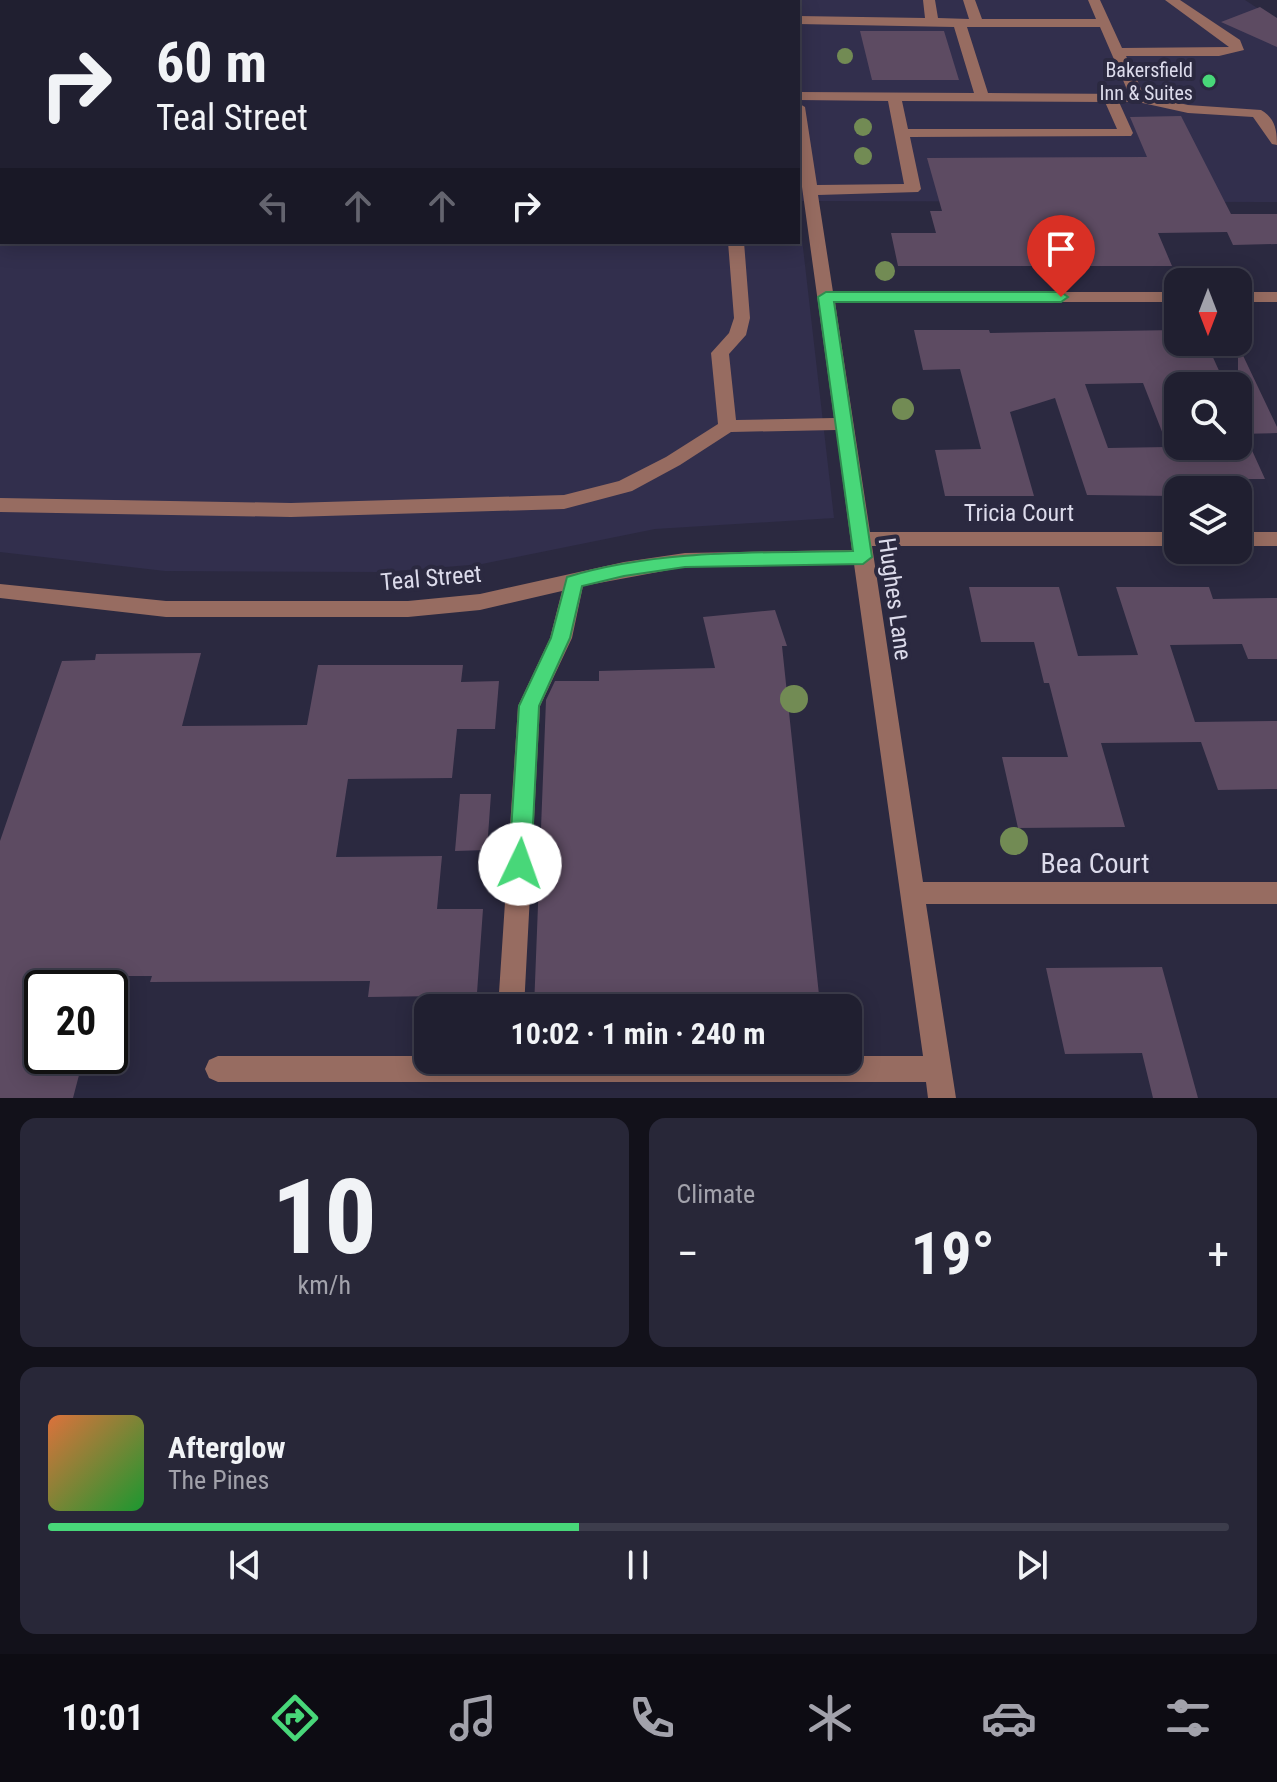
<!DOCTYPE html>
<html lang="en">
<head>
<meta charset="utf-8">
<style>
  body { margin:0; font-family:"Roboto Condensed",sans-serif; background:#282738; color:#f1f3f6; height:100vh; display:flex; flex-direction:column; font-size:30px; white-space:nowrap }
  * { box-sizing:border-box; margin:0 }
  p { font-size:26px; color:#a2a2ab }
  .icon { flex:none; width:44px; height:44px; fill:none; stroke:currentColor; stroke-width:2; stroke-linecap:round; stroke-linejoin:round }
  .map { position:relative; height:1098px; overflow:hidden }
  .details { display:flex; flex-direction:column; gap:20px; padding:20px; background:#12111a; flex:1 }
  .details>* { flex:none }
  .hud { position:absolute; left:0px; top:0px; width:800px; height:244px; box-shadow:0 4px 20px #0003,0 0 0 2px #3d3d4c; background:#201f30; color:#f1f3f6; overflow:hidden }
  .needle { width:52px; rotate:180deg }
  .buttons { position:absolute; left:1164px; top:268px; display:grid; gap:16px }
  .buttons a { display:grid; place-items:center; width:88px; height:88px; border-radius:16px; background:#201f30; box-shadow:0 4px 20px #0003,0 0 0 2px #3d3d4c; font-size:40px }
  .speed { position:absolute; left:24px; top:970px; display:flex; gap:16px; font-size:40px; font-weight:700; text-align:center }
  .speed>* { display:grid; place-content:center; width:104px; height:104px; border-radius:50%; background:#201f30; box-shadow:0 4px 20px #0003,0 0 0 2px #3d3d4c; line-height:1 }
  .speed .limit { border:4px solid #111; border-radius:12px; background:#fff; color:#111 }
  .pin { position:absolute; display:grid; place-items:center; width:68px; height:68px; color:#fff; margin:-82px -34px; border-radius:50% 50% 50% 0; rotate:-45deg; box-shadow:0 0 8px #0007 }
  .pin .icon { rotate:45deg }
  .me { position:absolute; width:88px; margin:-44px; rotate:3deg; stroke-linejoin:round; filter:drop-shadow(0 0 6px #0008) }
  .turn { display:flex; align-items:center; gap:28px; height:168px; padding:0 24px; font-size:36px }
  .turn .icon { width:104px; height:104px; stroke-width:2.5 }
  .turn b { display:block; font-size:56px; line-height:68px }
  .lanes { display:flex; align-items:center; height:76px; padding:0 24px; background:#0003; justify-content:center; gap:40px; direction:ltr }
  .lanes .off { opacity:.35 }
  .big { font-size:60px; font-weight:700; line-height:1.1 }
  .details .card { flex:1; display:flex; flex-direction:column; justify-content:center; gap:12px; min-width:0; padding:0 28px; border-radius:16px; background:#282738 }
  .details .dial { align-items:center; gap:0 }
  .dial b { font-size:104px; line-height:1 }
  .song { display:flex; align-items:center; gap:24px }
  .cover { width:96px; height:96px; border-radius:12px; background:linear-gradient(135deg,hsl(20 70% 55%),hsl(130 70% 35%)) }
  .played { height:8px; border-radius:4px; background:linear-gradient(90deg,#48d779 45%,#3d3d4c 45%) }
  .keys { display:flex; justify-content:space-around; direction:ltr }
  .heat { display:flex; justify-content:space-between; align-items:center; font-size:44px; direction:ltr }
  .details .tiles { flex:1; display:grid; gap:20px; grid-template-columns:1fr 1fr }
  .card:last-child { grid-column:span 2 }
  .trip { position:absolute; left:414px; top:994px; width:448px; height:80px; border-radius:16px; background:#201f30; box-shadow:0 4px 20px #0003,0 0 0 2px #3d3d4c; font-weight:700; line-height:80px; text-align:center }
  .dock { display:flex; height:128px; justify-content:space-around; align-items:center; background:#0d0c13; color:#a2a2ab }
  .dock .icon { width:56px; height:56px }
  .dock .current { color:#48d779 }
  .dock b { font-size:36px; color:#f1f3f6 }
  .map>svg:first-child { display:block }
  .built { fill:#322f4d }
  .building { fill:#5d4b62; fill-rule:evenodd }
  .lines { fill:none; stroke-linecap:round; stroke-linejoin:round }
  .minor { fill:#976c61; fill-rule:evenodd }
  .tree { fill:#728b54 }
  .route { fill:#48d779; stroke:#2f8c4f; stroke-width:2 }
  .poi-dot { fill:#48d779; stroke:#2b2940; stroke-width:3 }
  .labels { text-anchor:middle; stroke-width:8; stroke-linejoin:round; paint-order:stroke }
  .far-poi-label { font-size:20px; fill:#dcdbeb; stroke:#2b2940; text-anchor:end }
  .street-label { font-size:24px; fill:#dcdbeb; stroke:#2b2940 }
  .near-street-label { font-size:28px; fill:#dcdbeb; stroke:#2b2940 }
</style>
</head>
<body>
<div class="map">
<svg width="1277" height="1098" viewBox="0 0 1277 1098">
  <rect width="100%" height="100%" fill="#2b2940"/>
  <!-- built -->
  <path class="built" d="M0,0H1245L1277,21V202L798,201V2H2V242H798V204L834,518L655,529L482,564L382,572L165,571L0,552Z"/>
  <!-- building -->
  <path class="building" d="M1260,7L1277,18V47L1221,22Z
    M860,31H944L959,80H872Z
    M1181,116L1231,214H1277V244L1233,245L1227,232L1158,233L1172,266H898L891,233H936L930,211H942L927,158L1147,157L1130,117Z
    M914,330H989L990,333L1178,330V342H1206L1226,386H1178V446H1250L1265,479H1170L1176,496L1087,495L1055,398L1010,412L1034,496H945L935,450L981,449L960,369L923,370ZM1143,383L1168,447L1108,448L1085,384Z
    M1238,345L1277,427V433L1238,434Z
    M969,587H1059L1078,656L1138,655L1116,587H1209L1213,599L1277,598V659H1248L1242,644L1170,645L1195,722L1277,721V789L1218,790L1201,742L1101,743L1125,827L1018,828L1002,757H1068L1049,683H1044L1034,642H981Z
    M775,610L787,646H782L819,995L572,997V1008H534L546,700L555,681H599V671L715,668L703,617Z
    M201,653L182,726L307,725L318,665H463L461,682L499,681L495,729H457L452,778L348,779L336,857L442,856L437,909H483L476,1007H439L440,996L368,997L370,981L150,982L152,976H42V1056H84L73,1098H0V841L62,661L95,660L96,654Z
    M460,794H491L487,850L455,851Z
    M1162,967L1198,1098H1153L1142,1053L1065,1054L1046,968Z"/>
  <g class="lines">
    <!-- minor -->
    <path class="minor" d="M523,0H535V2H523Z
      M604,0H616V2H604Z
      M777,0H789V2H777Z
      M923,0H935L938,18L969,19L963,0H975L982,19H1096L1088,0H1100L1122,48L1229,47L1165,0H1180L1240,40L1244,50L1219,56H1126L1144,95L1188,105L1261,110C1275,118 1277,130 1277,145L1272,144L1253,117L1188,113L1138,102H1119L1133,133L1131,136L910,137L921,189L918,192L818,195L833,292H1178V302H835L870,532H1178V546H872L923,882H1277V904H926L956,1098H928L926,1082H218L209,1078L205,1069L209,1060L218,1056H428V1060H848V1056H923L854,564L685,567L583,586L572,638L540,706L524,1008H498L518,706L550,638L562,591L480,610L408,617H166L0,598V584L166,601H408L480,594L624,562L685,553L852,550L836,430L731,432L680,465L632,491L564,509L291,517L0,512V498L291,503L564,495L619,481L666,457L718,424L711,353L729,333L734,318L728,242H744L750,318L746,335L729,354L736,420L834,418L798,158V103L805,107L817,185L904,184L888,101L798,100V92L974,93L954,27L798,24V16L925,18ZM967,27H1100L1129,94L988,93ZM902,101L1105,102L1117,129H908Z
      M0,58H2L0,69Z
      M0,186H2V196H0Z
      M2,212V225L0,226V213Z
      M1238,292H1277V302H1238Z
      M1238,532H1277V546H1238Z"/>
  </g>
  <!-- trees -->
  <g class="tree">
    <circle cx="845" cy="56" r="8"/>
    <circle cx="863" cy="127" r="9"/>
    <circle cx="863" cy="156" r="9"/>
    <circle cx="885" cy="271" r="10"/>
    <circle cx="903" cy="409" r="11"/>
    <circle cx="794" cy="699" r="14"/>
    <circle cx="1014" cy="841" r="14"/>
  </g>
  <!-- route -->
  <path class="route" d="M826,292H1061L1068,297L1061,302H834L872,557L863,564L685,567L624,576L582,586L570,638L539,706L531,864L527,871L520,874L512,871L509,864L519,706L551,638L567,577C660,549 757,553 853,551L818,297Z"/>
  <!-- markers -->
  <circle class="poi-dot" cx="1209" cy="81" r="8"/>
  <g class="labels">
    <!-- far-poi labels -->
    <g class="far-poi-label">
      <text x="1193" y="77">Bakersfield<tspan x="1193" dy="23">Inn &amp; Suites</tspan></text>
    </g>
    <!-- street labels -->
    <g class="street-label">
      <text x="1019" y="521">Tricia Court</text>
      <text transform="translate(431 578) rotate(-5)" y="8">Teal Street</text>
      <text transform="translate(895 599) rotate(82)" y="8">Hughes Lane</text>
    </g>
    <!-- near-street labels -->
    <g class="near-street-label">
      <text x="1095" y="873">Bea Court</text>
    </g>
  </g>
</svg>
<div class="buttons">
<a><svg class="needle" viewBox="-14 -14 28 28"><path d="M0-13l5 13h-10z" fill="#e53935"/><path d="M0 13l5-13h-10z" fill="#a2a2ab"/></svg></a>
<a><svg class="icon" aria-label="search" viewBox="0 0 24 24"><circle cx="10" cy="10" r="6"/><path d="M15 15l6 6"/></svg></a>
<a><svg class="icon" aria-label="layers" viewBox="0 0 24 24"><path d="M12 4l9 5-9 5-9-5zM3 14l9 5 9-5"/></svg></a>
</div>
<div class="speed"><div class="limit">20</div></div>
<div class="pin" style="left:1061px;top:297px;background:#d93025"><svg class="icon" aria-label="arrive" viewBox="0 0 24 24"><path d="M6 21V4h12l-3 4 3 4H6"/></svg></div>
<svg class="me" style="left:520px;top:864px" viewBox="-20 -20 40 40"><circle r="19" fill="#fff"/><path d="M0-13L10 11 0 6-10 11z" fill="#48d779"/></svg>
<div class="trip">10:02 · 1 min · 240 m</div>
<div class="hud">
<div class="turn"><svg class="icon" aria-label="right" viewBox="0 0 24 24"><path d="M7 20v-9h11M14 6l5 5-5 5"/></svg><div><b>60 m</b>Teal Street</div></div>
<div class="lanes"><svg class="icon off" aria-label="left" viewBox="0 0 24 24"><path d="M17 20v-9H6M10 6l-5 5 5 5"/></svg><svg class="icon off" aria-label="ahead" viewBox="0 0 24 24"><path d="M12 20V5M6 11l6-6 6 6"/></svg><svg class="icon off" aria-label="ahead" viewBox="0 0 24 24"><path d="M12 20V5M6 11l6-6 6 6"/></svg><svg class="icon" aria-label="right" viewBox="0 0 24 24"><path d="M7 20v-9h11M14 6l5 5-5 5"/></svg></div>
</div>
</div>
<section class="details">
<div class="tiles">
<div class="card dial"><b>10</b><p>km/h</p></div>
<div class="card"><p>Climate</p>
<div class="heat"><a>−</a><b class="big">19°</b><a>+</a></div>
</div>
<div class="card">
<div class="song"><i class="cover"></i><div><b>Afterglow</b><p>The Pines</p></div></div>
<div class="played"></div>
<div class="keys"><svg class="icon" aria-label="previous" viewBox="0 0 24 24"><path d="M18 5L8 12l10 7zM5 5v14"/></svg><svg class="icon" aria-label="pause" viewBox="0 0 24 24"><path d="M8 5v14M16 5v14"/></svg><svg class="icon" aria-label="next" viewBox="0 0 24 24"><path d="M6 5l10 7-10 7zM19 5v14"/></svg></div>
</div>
</div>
</section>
<nav class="dock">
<b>10:01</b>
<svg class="icon current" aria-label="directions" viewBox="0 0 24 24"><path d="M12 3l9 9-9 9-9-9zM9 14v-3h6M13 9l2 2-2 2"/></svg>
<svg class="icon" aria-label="music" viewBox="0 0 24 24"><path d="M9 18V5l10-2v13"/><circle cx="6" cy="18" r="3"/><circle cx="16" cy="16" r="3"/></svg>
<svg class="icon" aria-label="phone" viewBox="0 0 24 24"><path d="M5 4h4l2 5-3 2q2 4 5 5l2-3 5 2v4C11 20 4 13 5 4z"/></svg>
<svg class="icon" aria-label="climate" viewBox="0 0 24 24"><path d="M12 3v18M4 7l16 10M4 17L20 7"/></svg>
<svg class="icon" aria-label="car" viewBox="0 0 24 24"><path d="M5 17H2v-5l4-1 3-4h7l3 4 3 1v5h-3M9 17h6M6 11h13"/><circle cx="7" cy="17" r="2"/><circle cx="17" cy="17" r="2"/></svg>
<svg class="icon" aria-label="filters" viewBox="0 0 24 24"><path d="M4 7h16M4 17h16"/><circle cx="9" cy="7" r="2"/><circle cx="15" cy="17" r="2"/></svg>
</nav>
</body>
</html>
